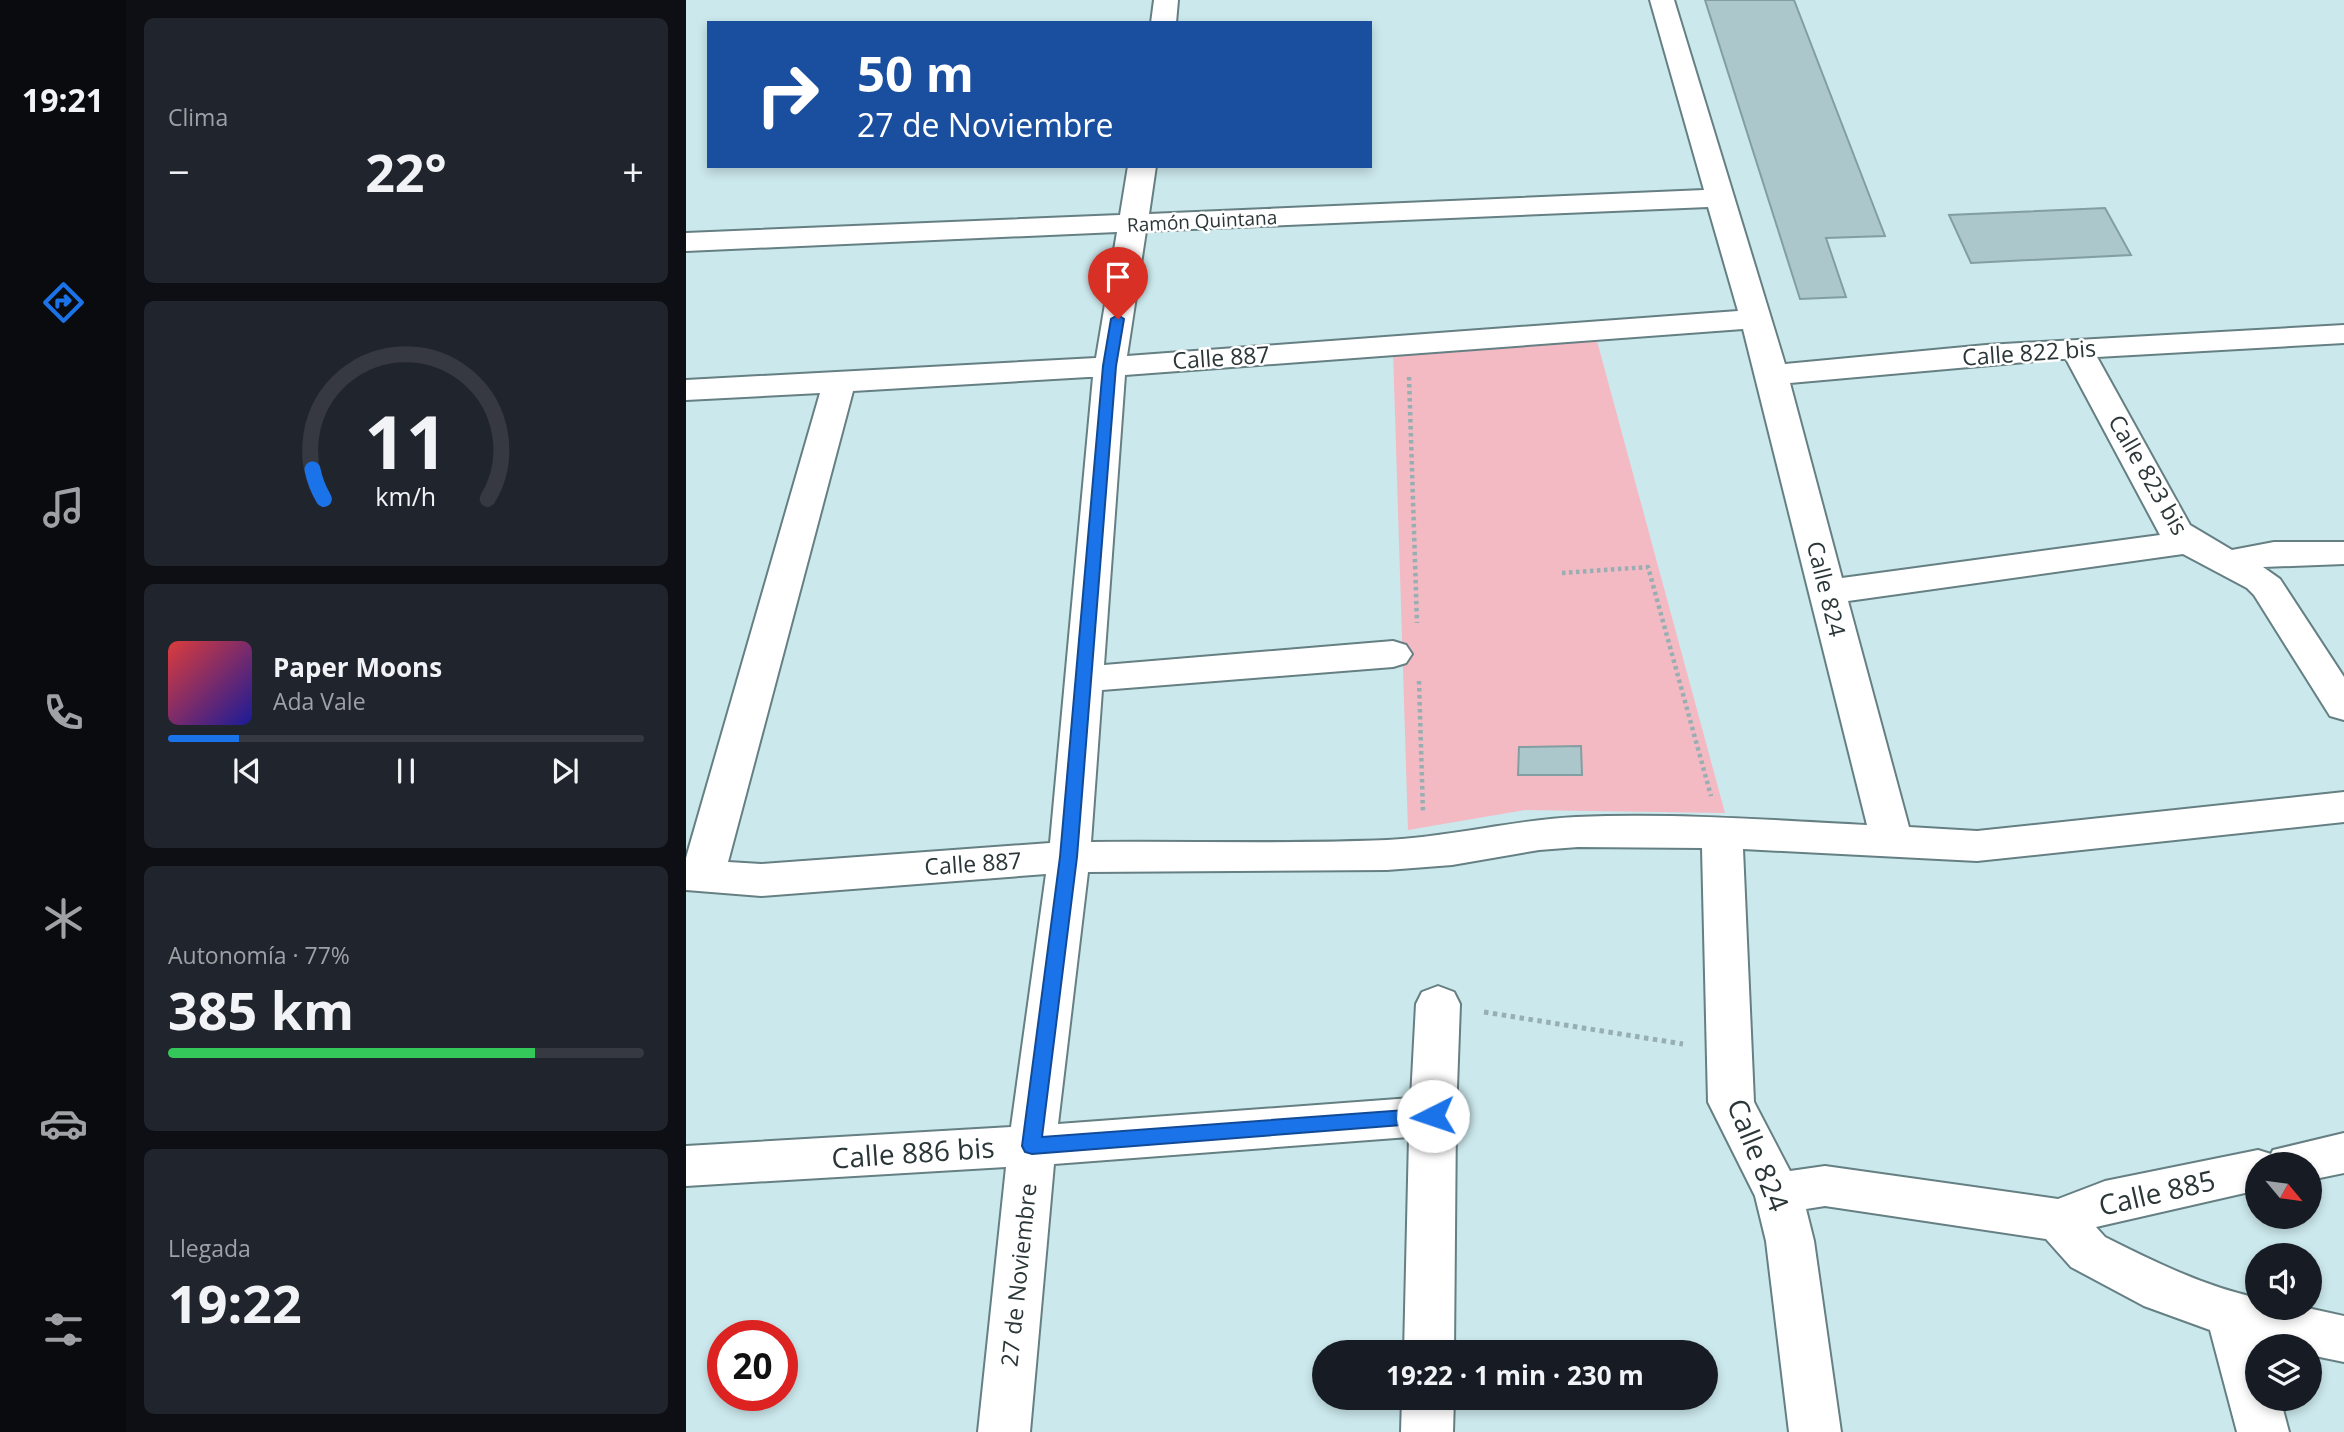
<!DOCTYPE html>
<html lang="es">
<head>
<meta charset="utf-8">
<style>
  body { margin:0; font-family:"Open Sans",sans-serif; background:#20242c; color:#f1f3f6; height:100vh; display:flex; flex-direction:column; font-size:26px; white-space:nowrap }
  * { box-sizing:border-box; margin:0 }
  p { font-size:23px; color:#9ea1a6 }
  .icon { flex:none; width:38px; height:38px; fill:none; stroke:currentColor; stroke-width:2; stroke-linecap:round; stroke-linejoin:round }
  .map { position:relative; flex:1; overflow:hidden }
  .sheet { display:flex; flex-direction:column; gap:18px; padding:18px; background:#0d0f14; width:560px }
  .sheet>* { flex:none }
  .hud { position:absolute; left:21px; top:21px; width:665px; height:147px; border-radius:0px; box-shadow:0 4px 10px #0003; background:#1a4fa0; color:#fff; overflow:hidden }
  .needle { width:46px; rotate:119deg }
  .controls { position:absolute; left:1559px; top:1152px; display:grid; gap:14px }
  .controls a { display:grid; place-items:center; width:77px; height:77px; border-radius:50%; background:#171b24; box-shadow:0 4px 10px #0003; font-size:35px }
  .speed { position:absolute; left:21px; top:1320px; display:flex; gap:14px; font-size:35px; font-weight:700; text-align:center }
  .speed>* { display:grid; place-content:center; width:91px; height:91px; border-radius:50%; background:#171b24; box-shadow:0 4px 10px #0003; line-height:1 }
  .speed .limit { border:10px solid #d22; background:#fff; color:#111 }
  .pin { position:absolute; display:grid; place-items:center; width:60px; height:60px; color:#fff; margin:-72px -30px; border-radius:50% 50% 50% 0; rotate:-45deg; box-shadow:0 0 7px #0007 }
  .pin .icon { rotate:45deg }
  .me { position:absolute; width:77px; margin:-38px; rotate:266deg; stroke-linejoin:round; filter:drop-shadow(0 0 5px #0008) }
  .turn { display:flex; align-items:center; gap:24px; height:147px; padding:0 35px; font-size:32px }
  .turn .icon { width:91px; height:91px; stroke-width:2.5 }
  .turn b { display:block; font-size:49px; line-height:60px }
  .big { font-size:52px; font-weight:700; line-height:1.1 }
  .sheet .widget { flex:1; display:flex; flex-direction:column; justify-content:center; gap:10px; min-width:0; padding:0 24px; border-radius:10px; background:#20242c }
  .sheet .dial { align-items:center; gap:0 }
  .dial svg { height:182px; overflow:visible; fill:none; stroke:#363941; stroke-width:7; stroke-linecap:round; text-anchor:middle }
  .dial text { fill:#f1f3f6; stroke:none }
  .song { display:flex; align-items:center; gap:21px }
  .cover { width:84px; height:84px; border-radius:10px; background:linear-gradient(135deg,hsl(0 70% 55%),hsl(240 70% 35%)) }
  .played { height:7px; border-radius:4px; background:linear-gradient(90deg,#1a73e8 15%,#363941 15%) }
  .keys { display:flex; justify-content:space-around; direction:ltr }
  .heat { display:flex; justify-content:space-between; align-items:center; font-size:38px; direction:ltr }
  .charge { height:10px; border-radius:5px; background:linear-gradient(90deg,#34c759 77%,#363941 0) }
  .trip { position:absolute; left:626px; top:1340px; width:406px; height:70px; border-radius:35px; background:#171b24; box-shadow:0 4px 10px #0003; font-weight:700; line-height:70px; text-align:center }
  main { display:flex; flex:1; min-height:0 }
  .tabs { display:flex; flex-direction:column; width:126px; justify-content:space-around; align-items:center; background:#090b0e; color:#9ea1a6 }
  .tabs .icon { width:49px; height:49px }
  .tabs .current { color:#1a73e8 }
  .tabs b { font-size:32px; color:#f1f3f6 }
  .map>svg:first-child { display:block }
  .green { fill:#f3bac4 }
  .building { fill:#abc7cb; stroke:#829ea1; stroke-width:2 }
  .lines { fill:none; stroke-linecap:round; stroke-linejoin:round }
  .minor-casing { stroke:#657f83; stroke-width:4 }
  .path-far1 { stroke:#97afb2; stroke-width:4.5; stroke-dasharray:3.5 3.5; stroke-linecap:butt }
  .path { stroke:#97afb2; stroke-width:5; stroke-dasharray:4.5 4.5; stroke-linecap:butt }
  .minor { fill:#fff; fill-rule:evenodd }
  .route { fill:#1a73e8; stroke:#114b97; stroke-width:2 }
  .labels { text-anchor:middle; stroke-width:5; stroke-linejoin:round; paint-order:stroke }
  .far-street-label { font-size:19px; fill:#2b3638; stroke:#fff }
  .street-label { font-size:23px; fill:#2b3638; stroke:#fff }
  .near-street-label { font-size:28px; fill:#2b3638; stroke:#fff }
</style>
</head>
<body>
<main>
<nav class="tabs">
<b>19:21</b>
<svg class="icon current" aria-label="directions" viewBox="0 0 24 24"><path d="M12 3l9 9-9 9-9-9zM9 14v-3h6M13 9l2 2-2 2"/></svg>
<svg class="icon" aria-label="music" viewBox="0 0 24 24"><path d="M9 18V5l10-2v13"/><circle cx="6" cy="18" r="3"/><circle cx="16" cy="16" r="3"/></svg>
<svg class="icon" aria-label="phone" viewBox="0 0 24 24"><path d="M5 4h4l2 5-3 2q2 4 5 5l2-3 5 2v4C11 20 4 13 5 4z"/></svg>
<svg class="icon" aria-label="climate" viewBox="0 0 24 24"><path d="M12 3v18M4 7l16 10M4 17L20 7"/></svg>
<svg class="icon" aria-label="car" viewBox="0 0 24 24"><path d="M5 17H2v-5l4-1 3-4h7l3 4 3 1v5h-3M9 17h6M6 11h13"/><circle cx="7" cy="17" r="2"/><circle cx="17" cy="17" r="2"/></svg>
<svg class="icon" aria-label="filters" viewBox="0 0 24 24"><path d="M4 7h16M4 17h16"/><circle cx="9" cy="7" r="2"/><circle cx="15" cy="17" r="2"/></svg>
</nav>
<section class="sheet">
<div class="widget"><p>Clima</p>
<div class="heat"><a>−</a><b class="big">22°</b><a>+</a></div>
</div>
<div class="widget dial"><svg viewBox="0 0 100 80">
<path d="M14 69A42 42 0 1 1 86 69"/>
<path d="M14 69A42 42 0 0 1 9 56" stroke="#1a73e8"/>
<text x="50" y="56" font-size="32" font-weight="700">11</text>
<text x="50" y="72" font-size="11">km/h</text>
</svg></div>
<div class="widget">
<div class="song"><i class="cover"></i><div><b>Paper Moons</b><p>Ada Vale</p></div></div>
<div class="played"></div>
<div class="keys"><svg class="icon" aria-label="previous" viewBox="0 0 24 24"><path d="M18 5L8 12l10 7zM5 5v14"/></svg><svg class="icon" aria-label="pause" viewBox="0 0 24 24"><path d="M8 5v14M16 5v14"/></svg><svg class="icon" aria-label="next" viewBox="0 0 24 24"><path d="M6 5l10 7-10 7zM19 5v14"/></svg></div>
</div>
<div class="widget"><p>Autonomía · 77%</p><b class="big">385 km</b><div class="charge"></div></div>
<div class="widget"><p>Llegada</p><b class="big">19:22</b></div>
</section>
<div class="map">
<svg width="1658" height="1432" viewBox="0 0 1658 1432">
  <rect width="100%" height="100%" fill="#cbe8ec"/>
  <!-- green -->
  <path class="green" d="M911,341L1039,813L839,810L722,830L707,351Z"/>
  <!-- building -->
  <path class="building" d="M1019,0H1108L1199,236L1140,238L1160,297L1114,299Z
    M1419,208L1445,255L1285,263L1263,215Z
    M895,746L896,775H832L833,747Z"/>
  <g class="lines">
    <!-- minor casing -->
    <g class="minor-casing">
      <path id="minor" d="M468,0H492L490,23H465Z
        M964,0H988L1099,364L1300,345L1658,325V343L1411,357L1504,525L1546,550L1588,542H1658V564L1577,567L1594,579L1658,677V720L1644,716L1568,595L1561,588L1497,554L1162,601L1223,827L1291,831L1658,792V822L1291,861L1057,849L1068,1102L1104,1171L1139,1166L1372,1199L1419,1181L1572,1150L1585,1154L1587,1150L1658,1133V1173L1624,1180V1164H1572V1190L1410,1227L1419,1237C1469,1262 1517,1286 1572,1298V1307H1617L1658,1316V1362L1624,1355V1346H1572V1398H1594L1603,1432H1551L1524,1330L1458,1306L1385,1267L1360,1239L1139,1206L1120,1209L1128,1241L1155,1432H1103L1080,1241L1069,1196L1022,1102L1016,848L892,847L853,850L766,865L701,870L402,872L372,1124L725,1098L730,1004L736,992L752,986L768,992L774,1004L770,1116L768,1353H718L723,1137L368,1164L344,1432H292L320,1167L0,1186V1146L325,1127L360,874L75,896L0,890V858L134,393L0,400V380L410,358L431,232L0,251V233L434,215L442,166H470L463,214L1018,190ZM1022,207L1052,311L441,356L460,231ZM1057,329L1181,825C1085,820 987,813 890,817C827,820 765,837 701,840C603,844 503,841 405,842L416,690L707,667L720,663L726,654L720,645L707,641L418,665L439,375ZM1372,359H1380L1474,535L1156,578L1104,383ZM402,377H407L364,843L75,864L42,862L167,391Z
        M716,1398H768L767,1432H715Z"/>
    </g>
    <!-- path-far1 -->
    <path class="path-far1" d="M723,377L731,623
      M876,573L962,567L1025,796
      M733,681L737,812"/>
    <!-- path -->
    <path class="path" d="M798,1012L997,1044"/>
    <!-- minor -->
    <use href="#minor" class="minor"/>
  </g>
  <!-- route -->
  <path class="route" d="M432,315L438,319L430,366L391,857L356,1137L747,1108L754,1111L756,1116L754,1122L346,1154L339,1152L336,1146L374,857L417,366L425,319Z"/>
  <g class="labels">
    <!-- far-street labels -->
    <g class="far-street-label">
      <text transform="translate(516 221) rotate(-3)" y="7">Ramón Quintana</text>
    </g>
    <!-- street labels -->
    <g class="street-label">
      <text transform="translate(1343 353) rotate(-4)" y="8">Calle 822 bis</text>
      <text transform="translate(535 358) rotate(-4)" y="8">Calle 887</text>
      <text transform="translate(1462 475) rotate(60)" y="8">Calle 823 bis</text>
      <text transform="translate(1140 589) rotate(76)" y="8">Calle 824</text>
      <text transform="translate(287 864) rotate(-4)" y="8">Calle 887</text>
      <text transform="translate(333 1275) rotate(-84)" y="8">27 de Noviembre</text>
    </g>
    <!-- near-street labels -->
    <g class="near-street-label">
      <text transform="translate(227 1153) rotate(-4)" y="10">Calle 886 bis</text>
      <text transform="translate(1072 1155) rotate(68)" y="10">Calle 824</text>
      <text transform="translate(1471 1193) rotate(-13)" y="10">Calle 885</text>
    </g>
  </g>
</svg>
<div class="controls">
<a><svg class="needle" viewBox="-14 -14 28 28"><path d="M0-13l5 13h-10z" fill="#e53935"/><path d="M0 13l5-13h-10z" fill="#9ea1a6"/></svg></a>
<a><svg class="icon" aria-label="sound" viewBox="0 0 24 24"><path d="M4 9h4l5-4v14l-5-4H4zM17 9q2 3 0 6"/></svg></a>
<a><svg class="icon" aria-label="layers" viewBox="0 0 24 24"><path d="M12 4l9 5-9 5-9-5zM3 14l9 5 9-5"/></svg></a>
</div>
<div class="speed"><div class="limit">20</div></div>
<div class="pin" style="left:432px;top:319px;background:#d93025"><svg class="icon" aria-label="arrive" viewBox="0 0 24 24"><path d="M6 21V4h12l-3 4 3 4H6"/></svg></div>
<svg class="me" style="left:747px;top:1116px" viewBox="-20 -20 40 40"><circle r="19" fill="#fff"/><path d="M0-13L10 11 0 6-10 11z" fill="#1a73e8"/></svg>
<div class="trip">19:22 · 1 min · 230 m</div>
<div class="hud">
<div class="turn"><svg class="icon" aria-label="right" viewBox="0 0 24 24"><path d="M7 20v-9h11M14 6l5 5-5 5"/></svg><div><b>50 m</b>27 de Noviembre</div></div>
</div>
</div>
</main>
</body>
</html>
